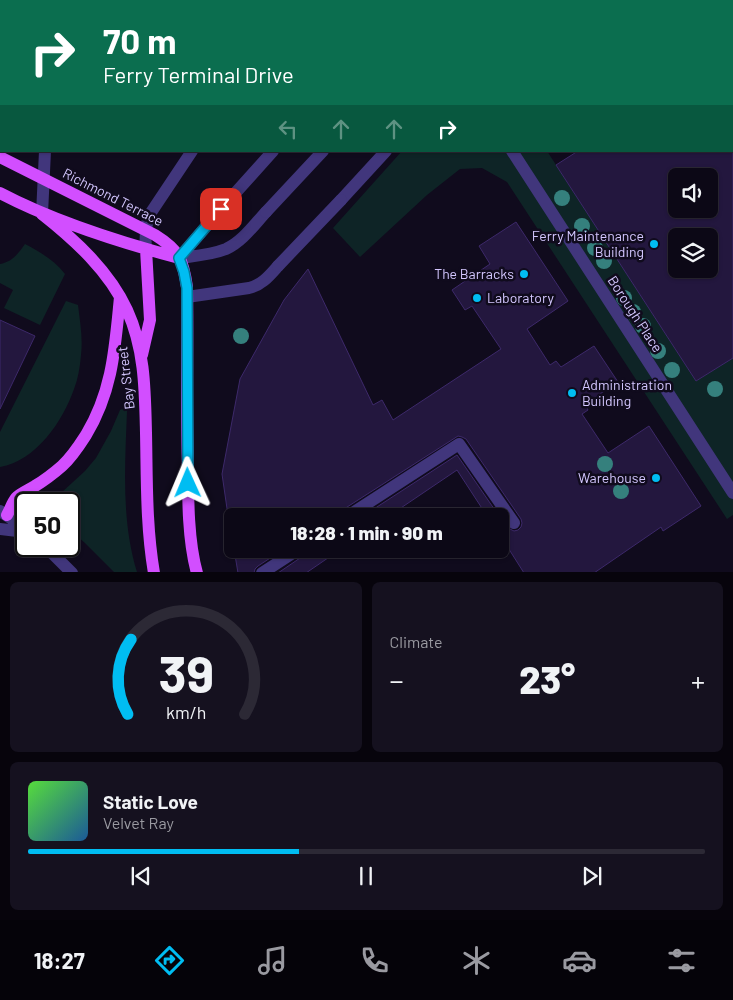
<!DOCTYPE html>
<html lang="en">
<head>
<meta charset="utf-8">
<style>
  body { margin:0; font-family:Barlow,sans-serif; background:#15111f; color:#f1f3f6; height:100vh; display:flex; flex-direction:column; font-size:19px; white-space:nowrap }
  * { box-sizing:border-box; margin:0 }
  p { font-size:16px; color:#9a9aa1 }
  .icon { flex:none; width:28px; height:28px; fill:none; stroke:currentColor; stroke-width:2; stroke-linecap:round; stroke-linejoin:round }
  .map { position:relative; height:572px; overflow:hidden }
  .panel { display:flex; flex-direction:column; gap:10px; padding:10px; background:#07040c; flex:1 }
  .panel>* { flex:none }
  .top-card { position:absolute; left:0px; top:0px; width:734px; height:152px; box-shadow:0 1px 4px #0004,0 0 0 1px #2c2935; background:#0b6e4f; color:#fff; overflow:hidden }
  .tools { position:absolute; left:668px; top:168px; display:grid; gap:10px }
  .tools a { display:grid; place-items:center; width:50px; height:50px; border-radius:8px; background:#0c0816; box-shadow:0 1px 4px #0004,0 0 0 1px #2c2935; font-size:25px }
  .speed { position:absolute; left:15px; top:492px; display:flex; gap:10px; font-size:25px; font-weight:700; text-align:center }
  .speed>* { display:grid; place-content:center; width:65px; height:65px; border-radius:50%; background:#0c0816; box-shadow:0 1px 4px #0004,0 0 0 1px #2c2935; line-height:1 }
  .speed .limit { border:2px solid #111; border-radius:8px; background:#fff; color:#111 }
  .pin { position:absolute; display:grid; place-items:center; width:42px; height:42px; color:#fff; margin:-21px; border-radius:10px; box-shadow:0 2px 8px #0006 }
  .me { position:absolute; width:55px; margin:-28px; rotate:359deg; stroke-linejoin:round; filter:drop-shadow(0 0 4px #0008) }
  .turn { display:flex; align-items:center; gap:18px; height:105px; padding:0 20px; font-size:22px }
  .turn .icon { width:65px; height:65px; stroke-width:2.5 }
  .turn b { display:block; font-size:35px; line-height:42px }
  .lanes { display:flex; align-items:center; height:48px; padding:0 20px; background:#0003; justify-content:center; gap:25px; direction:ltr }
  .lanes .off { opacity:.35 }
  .big { font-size:38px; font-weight:800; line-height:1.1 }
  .panel .widget { flex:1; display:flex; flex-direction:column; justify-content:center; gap:8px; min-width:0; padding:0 18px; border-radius:8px; background:#15111f }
  .panel .dial { align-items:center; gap:0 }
  .dial svg { height:130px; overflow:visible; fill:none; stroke:#2c2935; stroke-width:7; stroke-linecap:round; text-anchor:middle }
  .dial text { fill:#f1f3f6; stroke:none }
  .song { display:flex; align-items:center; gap:15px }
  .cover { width:60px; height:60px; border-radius:8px; background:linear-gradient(135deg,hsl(110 70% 55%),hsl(210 70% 35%)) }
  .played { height:5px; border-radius:2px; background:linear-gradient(90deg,#00bdf2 40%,#2c2935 40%) }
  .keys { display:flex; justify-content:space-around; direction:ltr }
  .heat { display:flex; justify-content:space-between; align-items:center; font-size:28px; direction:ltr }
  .panel .tiles { flex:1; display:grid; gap:10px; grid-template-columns:1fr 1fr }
  .widget:last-child { grid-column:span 2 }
  .trip { position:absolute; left:224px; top:508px; width:285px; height:50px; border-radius:8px; background:#0c0816; box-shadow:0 1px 4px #0004,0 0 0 1px #2c2935; font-weight:800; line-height:50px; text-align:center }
  .menu { display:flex; height:80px; justify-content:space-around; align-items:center; background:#050309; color:#9a9aa1 }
  .menu .icon { width:35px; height:35px }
  .menu .selected { color:#00bdf2 }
  .menu b { font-size:22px; color:#f1f3f6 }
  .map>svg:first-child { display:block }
  .green { fill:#0e2426 }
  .building { fill:#23173e; stroke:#3d296a; fill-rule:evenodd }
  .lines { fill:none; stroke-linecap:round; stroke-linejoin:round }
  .minor { stroke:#41367c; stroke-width:12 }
  .major { stroke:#d24eff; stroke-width:12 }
  .minor-bridge { stroke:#41367c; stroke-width:12 }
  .tree { fill:#35807d }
  .route-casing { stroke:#007b9d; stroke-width:12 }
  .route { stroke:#00bdf2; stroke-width:9 }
  .poi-dot { fill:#00bdf2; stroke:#100b1d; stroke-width:2 }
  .labels { text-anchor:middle; stroke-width:5; stroke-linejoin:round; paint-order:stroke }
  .street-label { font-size:14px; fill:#d4c7ff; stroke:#100b1d }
  .poi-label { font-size:14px; fill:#d4c7ff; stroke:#100b1d; text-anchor:end }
</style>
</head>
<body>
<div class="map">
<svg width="733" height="573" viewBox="0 0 733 573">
  <rect width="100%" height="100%" fill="#100b1d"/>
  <!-- green -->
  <path class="green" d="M402,151H547L696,381L733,358V515L727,519L507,182L482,168L460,169L427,195L360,257L333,228Z
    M25,244C40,252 54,260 65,274L40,325L4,308L13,290L0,283V264C12,262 18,254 25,244Z
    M66,301L78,305C80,322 83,338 81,355C80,367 78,379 74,389C63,421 36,461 0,467V432Z
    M124,408L127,411C125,465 121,520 137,572H114L85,543L69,529V504H39L61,493L85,471L96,458L111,431L120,410Z"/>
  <!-- building -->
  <path class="building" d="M578,151H733V358L696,381L556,165ZM676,176H709V209H676ZM676,236H709V269H676Z
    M516,222L568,301L527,329L550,365L556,361L561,367L594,346L618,382L585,404L588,410L582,414L608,453L649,426L701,506L663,531L661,527L594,573H524L500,535V517L508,528L514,531L518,530L521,527L522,523L521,519L466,439L462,437L458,436L344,509L341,512L340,516H232V543L222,474L240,379L284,300L308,269L373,405L382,400L393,420L501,349L472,306L465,310L452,290L490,264L479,246Z
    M0,320L35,336L0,409Z
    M457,455L499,516H487L457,470L389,516H363Z
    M234,549H284L258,566L255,569L254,573H238Z
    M307,549H341L306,573H278L303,556L306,553Z"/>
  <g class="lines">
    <!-- minor -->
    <path class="minor" d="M46,1L47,0
      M291,1L292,0
      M406,1L407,0
      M462,1L464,0
      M512,151L733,493
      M341,200L386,151
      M42,214L45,151
      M146,249C145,236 145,225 150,214L192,151
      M179,258C194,256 211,255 226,249C242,242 254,225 266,212
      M179,258L229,200
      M187,297L249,288C262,285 269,276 278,266
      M0,511L15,521L26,530
      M348,516L459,444L514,523
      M0,529L26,532
      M45,546L72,573
      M262,573L299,549"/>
    <!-- major -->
    <path class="major" d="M0,105L1,104
      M0,157L155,235C179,250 183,259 187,287C188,347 186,407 188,467C188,499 188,541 197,573
      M0,193C55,222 119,242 179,258
      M42,214C75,240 109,271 127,310C145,349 145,391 146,433C147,479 146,526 154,573
      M142,355L150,320L146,249
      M7,515C10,510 12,503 16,498C21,493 29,490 35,486C45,480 54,473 62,466C72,457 79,446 86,435C113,390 115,347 120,297"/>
    <!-- minor-bridge -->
    <path class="minor-bridge" d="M229,200L273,151
      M266,212L323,151
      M278,266L341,200"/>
  </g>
  <!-- trees -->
  <g class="tree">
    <circle cx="562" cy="198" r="8"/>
    <circle cx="582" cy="226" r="8"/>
    <circle cx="595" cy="248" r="8"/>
    <circle cx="604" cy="261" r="8"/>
    <circle cx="624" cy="298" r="8"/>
    <circle cx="633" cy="312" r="8"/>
    <circle cx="643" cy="326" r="8"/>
    <circle cx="241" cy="336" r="8"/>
    <circle cx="658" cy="351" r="8"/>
    <circle cx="672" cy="370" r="8"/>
    <circle cx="715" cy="389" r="8"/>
    <circle cx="605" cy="464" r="8"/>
    <circle cx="621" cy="491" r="8"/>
  </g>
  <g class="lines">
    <!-- route casing -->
    <g class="route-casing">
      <path id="route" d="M188,483L187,288L184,272L179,258L221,209"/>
    </g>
    <!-- route -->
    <use href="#route" class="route"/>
  </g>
  <!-- markers -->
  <g class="poi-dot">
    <circle cx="654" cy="244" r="5"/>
    <circle cx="524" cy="274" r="5"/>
    <circle cx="477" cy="298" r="5"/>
    <circle cx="572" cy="393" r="5"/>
    <circle cx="656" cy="478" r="5"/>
  </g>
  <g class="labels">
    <!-- street labels -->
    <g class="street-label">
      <text transform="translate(113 197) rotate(27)" y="5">Richmond Terrace</text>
      <text transform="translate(635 314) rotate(57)" y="5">Borough Place</text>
      <text transform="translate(126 378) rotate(-97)" y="5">Bay Street</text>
    </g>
    <!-- poi labels -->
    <g class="poi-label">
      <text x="644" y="241">Ferry Maintenance<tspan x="644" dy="16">Building</tspan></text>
      <text x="514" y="279">The Barracks</text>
      <text x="487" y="303" text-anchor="start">Laboratory</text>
      <text x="582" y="390" text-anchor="start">Administration<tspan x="582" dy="16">Building</tspan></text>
      <text x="646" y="483">Warehouse</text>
    </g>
  </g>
</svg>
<div class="tools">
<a><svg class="icon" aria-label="sound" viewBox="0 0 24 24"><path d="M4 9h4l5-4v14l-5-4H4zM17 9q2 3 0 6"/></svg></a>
<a><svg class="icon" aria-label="layers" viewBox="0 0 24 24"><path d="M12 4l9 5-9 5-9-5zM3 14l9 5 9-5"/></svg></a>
</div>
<div class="speed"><div class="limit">50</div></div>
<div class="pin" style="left:221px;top:209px;background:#d93025"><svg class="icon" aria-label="arrive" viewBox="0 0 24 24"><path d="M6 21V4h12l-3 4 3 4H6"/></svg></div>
<svg class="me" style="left:188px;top:483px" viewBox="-20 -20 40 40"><path d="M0-17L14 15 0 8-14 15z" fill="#00bdf2" stroke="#fff" stroke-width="4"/></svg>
<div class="trip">18:28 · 1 min · 90 m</div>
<div class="top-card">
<div class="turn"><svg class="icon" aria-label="right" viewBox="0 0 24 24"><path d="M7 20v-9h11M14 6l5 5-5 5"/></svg><div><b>70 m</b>Ferry Terminal Drive</div></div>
<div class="lanes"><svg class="icon off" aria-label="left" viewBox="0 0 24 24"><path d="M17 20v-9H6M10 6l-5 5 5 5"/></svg><svg class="icon off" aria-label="ahead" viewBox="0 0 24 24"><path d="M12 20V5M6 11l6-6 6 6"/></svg><svg class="icon off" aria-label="ahead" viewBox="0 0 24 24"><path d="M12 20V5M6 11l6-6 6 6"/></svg><svg class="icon" aria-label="right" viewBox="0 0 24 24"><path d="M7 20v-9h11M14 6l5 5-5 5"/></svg></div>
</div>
</div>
<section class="panel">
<div class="tiles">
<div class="widget dial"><svg viewBox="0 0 100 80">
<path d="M14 69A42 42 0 1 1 86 69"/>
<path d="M14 69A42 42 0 0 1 16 23" stroke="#00bdf2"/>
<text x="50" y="56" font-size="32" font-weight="700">39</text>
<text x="50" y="72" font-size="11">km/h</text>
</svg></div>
<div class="widget"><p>Climate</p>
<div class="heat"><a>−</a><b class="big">23°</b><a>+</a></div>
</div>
<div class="widget">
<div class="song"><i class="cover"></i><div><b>Static Love</b><p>Velvet Ray</p></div></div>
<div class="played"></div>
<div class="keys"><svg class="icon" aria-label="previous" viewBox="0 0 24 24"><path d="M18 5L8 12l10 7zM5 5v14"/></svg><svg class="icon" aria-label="pause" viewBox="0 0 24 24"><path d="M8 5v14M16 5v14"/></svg><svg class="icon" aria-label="next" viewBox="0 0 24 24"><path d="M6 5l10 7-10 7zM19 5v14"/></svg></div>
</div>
</div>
</section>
<nav class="menu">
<b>18:27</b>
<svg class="icon selected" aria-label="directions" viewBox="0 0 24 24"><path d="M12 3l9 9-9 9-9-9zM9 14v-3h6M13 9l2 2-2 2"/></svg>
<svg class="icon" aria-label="music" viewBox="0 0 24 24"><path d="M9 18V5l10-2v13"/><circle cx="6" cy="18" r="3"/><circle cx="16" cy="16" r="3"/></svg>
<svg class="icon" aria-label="phone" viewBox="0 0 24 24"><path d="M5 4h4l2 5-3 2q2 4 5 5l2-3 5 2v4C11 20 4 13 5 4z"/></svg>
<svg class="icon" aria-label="climate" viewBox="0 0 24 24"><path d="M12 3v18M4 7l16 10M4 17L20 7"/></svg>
<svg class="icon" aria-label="car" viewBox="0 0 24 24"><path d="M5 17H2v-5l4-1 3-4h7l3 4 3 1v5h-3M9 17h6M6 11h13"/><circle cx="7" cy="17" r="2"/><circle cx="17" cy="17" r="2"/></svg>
<svg class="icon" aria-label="filters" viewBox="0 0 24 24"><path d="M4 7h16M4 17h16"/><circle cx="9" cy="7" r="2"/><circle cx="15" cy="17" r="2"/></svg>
</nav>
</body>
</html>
